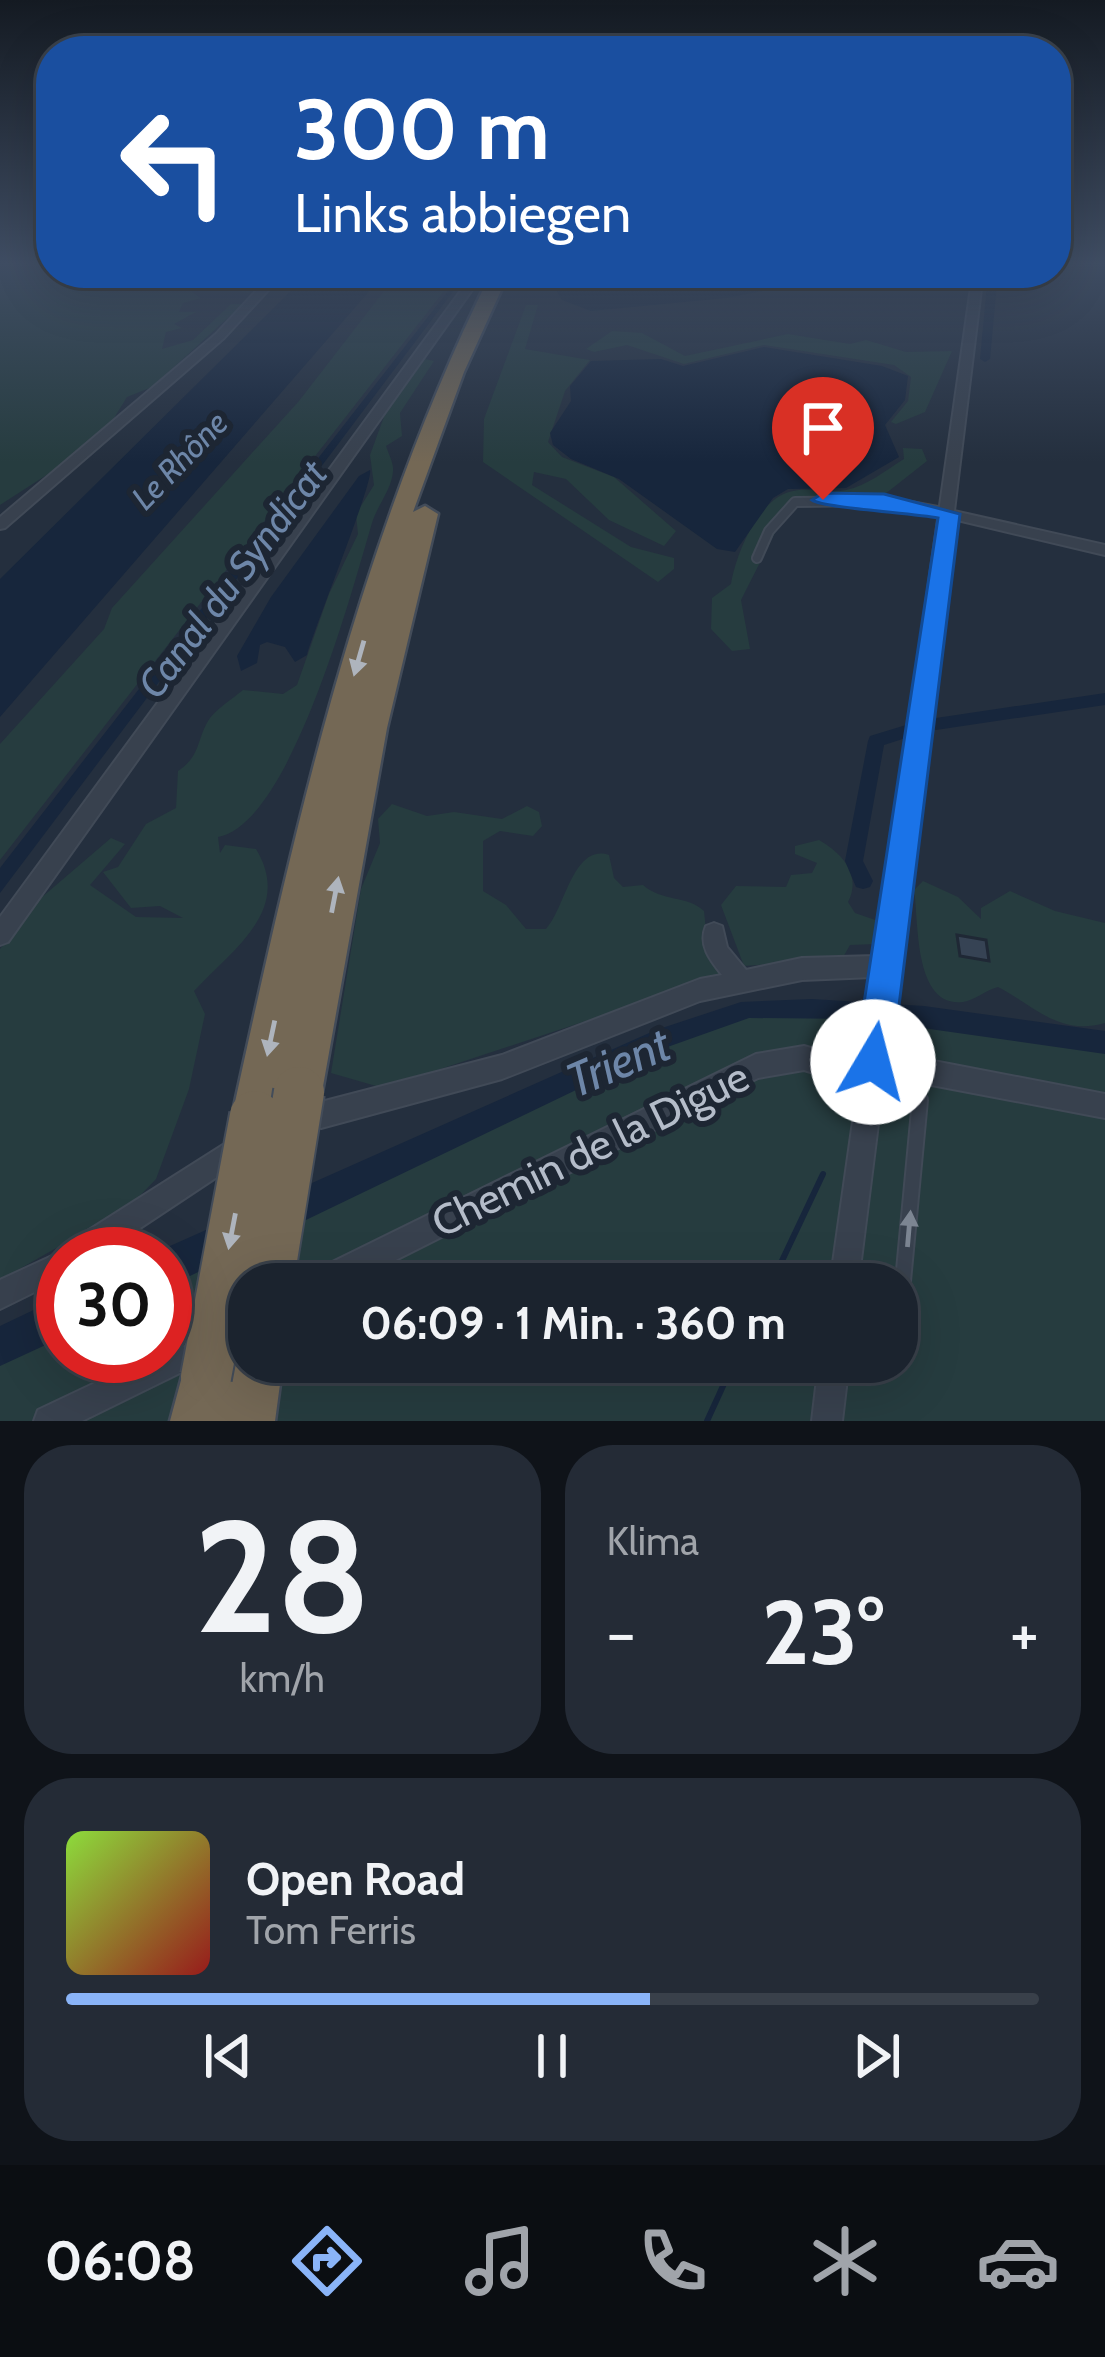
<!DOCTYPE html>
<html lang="de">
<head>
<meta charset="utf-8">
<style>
  body { margin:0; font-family:Cabin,sans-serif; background:#242b36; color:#f1f3f6; height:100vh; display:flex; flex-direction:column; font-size:45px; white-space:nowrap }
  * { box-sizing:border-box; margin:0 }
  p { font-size:39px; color:#a0a4aa }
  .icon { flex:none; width:66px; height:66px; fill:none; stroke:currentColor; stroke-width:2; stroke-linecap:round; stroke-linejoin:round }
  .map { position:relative; height:1421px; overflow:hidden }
  .drawer { display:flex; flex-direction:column; gap:24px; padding:24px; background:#0f1319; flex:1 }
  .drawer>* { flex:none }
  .hud { position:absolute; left:36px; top:36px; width:1035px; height:252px; border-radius:48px; box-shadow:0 12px 48px #0002,0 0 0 3px #39404a; background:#1a4fa0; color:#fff; overflow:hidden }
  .speed { position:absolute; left:36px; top:1227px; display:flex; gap:24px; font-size:60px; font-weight:700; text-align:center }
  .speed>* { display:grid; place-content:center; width:156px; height:156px; border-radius:50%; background:#1b232e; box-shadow:0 12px 48px #0002,0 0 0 3px #39404a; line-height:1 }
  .speed .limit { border:18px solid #d22; background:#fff; color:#111 }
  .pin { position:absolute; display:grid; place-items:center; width:102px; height:102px; color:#fff; margin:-123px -51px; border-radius:50% 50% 50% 0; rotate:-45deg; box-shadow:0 0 12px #0007 }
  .pin .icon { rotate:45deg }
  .me { position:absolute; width:132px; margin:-66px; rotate:8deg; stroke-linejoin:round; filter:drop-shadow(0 0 9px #0008) }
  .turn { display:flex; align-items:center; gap:42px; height:252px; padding:0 60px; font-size:54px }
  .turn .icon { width:156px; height:156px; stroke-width:2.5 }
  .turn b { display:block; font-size:84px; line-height:102px }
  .big { font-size:90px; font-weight:700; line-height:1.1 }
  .drawer .tile { flex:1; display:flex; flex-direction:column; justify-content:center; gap:18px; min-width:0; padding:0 42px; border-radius:48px; background:#242b36 }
  .drawer .dial { align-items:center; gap:0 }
  .dial b { font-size:156px; line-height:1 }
  .song { display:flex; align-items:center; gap:36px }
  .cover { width:144px; height:144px; border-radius:18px; background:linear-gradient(135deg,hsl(90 70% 55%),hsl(0 70% 35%)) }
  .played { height:12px; border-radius:6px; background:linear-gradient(90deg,#8ab4f8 60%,#39404a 60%) }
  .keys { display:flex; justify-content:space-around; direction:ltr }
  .heat { display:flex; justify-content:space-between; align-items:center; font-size:66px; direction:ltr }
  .drawer .tiles { flex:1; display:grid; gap:24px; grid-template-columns:1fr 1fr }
  .tile:last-child { grid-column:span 2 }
  .trip { position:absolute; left:228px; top:1263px; width:690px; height:120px; border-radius:48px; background:#1b232e; box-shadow:0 12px 48px #0002,0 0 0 3px #39404a; font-weight:700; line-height:120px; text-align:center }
  .menu { display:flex; height:192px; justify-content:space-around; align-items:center; background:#0b0e12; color:#a0a4aa }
  .menu .icon { width:84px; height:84px }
  .menu .selected { color:#8ab4f8 }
  .menu b { font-size:54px; color:#f1f3f6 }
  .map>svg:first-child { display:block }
  .green { fill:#263c3f; fill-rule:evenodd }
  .water { fill:#17263c }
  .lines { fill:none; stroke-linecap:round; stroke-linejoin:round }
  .stream { stroke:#17263c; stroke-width:6 }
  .canal { fill:#17263c; fill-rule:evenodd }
  .building { fill:#364354; stroke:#1f2835; stroke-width:3 }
  .street-tunnel { stroke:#3a4453; stroke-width:27; stroke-dasharray:27 14; stroke-linecap:butt }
  .lane-far1-casing { stroke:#414a57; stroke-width:12 }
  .lane-casing { stroke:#414a57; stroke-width:18 }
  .street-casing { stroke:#414a57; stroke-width:4 }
  .highway-casing { stroke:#434c59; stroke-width:5 }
  .lane-far1 { stroke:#38414e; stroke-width:8 }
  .lane { stroke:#38414e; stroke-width:14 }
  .street { fill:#38414e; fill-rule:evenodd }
  .highway { fill:#746855; fill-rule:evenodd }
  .highway-bridge-casing { stroke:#434c59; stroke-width:54; stroke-linecap:butt }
  .highway-bridge { stroke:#746855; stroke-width:50 }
  .oneway { fill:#aeb4bd }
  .oneway2 { fill:#7c8592 }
  .route { fill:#1a73e8; stroke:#114b97; stroke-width:3 }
  .labels { text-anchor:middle; stroke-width:12; stroke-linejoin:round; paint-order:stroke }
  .far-water-label { font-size:33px; font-style:italic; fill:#6d86a8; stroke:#1d2633 }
  .water-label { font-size:39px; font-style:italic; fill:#6d86a8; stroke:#1d2633 }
  .near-street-label { font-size:42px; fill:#b4bcc9; stroke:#1d2633 }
  .near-water-label { font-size:48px; font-style:italic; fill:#6d86a8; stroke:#1d2633 }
</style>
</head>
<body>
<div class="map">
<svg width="1105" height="1421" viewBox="0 0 1105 1421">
  <rect width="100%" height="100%" fill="#242f3e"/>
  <!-- green -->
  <path class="green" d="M0,263H51V273H272L248,293L215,288L192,292L201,298L183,303L179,312H196L174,324L182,328L166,332L162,349L193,340L231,304H243L152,387L127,397L111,423L59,467L0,505Z
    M398,273H458L0,860V744L104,629L112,608L299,401Z
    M526,305H538L525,349L590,360L565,391L548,442L562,457L614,477L676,531L664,546L609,520L566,479L534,472L532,485L631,547L674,558V569L658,582L483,462L484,419Z
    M612,331L642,333L685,356L788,334L850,344L866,340L906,352L952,351L925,412L896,424L891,422L908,401L911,377L894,365L764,345L684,364L627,345L594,352L586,349Z
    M425,359L434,361L400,413L402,436L386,446C388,453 394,463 393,471C392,489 377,506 372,523C353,587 291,824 218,837L220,853L225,845L256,849C293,910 234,948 194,991L205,1014L189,1089L156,1179L130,1206L0,1280V949L41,898L111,838L125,844L90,885L136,917L183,918L160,906L131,908L103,872L118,867L146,824L176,808L178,771C202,755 196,739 210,718C219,707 232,699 243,690L283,694L297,685L329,594L358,534L356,514L374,485L370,455L385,414Z
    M903,448L922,449L927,461L880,498L791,501L741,600L750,649L732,651L711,629L712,598L731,584C736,555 757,501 789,492C807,486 828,494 846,490C867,486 886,470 904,459Z
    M392,804L427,816L454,812L502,819L527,806L539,812L542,826L533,836L500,831L483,841V891L506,905L526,929H546C565,909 573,843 609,855L614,878L623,887L643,885C662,902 687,895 704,911L708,950L725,975L383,1088L331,1073L361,889L380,843L378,819Z
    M819,840C842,853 862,875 848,902L855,913L881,922L883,936L877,944L850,945L842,959L744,966L721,905L736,886L786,887L791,875L812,873L817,863L795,854V846Z
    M923,881L958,897L981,919V908L1010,891L1055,911L1105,923V1023C1058,1036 1035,1006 998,987C986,990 975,1000 963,1002C913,1008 919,920 914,890Z
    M861,1009L1105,1044V1421H0V1343L63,1314V1356H165V1267L625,1055L751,1014ZM249,1284H897V1362H249Z"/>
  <!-- water -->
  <path class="water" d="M309,273H385L0,717V579Z
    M462,273H467L0,893V868Z
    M564,273H855L726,298L591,311L562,300L557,292Z
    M764,347L882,366L908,376L905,400L885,425L899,457L846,488L788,489L773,498L735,552L717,549L619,479L571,459L553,445L550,433L571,401L570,386L591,361L661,359L683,366Z
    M370,470C374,481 315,626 307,655L295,662L285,647L267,642L260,645L257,663L241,671L237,656L271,597L359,476Z
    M812,999L924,1006L1105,1031V1054L859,1019L749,1018L659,1050L165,1288V1254H152L656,1030L741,1002Z
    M63,1296V1337L0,1366V1326Z"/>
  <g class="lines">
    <!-- stream -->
    <path class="stream" d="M771,1284L823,1174
      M707,1421L734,1362"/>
    <!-- canal -->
    <path class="canal" d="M988,273H998L990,359L985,362L980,359Z
      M1105,693V705L936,730L930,728L928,724L930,720L936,718Z
      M906,725L912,726L914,731L912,736L884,745L863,861L873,881L870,887L863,889L856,887L845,861L868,741L870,736Z"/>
  </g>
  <!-- building -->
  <path class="building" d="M957,935L986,940L989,961L960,956Z"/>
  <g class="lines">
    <!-- street-tunnel -->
    <path class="street-tunnel" d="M219,1337L249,1321"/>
    <!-- lane-far1 casing -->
    <g class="lane-far1-casing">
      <path id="lane-far1" d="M757,558L769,531L795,502L884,501L948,513"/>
    </g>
    <!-- lane casing -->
    <g class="lane-casing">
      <path id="lane" d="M877,1075L904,1081L920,1100L897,1345"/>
    </g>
    <!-- street casing -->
    <g class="street-casing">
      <path id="street" d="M273,273H284L224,338L5,528L0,529V517L216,334Z
        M474,273H484L8,942L0,945V917Z
        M973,273H983L954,511L1105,545V555L953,519L887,1052L1105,1094V1118L884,1076L858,1284H830L858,1086L804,1070L758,1078L348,1284H304L308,1274L756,1054L804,1046L861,1063L873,977L802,980L700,1001L502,1079L321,1128L312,1124L308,1115L312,1106L321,1102L502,1055L700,979L722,975C710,960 698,945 706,926L714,923L722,926L727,947L746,970L802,958L876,956Z
        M223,1145L232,1149L236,1158L232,1167L101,1254H63V1278L0,1309V1280L65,1250L67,1244Z
        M178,1344L188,1349L193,1359L188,1369L82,1421H34L38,1410L152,1356H165V1350Z
        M819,1362H849L842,1421H812Z"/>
    </g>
    <!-- highway casing -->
    <g class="highway-casing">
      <path id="highway" d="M491,273H509L464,372L413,512L425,506L438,514L387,728L322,1092L315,1108L299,1115L281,1102L271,1132L255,1139L239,1132L232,1116C296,823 357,544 491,273Z
        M249,1338V1362H283L275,1421H170L187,1358L206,1350L225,1358L228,1365L237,1343Z"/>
    </g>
    <!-- lane-far1 -->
    <use href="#lane-far1" class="lane-far1"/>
    <!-- lane -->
    <use href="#lane" class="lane"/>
    <!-- street -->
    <use href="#street" class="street"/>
    <!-- highway -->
    <use href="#highway" class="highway"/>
    <!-- highway-bridge casing -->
    <g class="highway-bridge-casing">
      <path id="highway-bridge" d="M268,1284L299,1092
        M206,1377L255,1116"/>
    </g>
    <!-- highway-bridge -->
    <use href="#highway-bridge" class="highway-bridge"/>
  </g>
  <!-- one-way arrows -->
  <defs><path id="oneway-solid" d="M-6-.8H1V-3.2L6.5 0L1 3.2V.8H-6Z" transform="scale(3)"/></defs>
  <g class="oneway">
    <use href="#oneway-solid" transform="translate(359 658) rotate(106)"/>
    <use href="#oneway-solid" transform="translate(335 895) rotate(-79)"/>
    <use href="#oneway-solid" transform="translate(271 1038) rotate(102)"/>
    <use href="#oneway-solid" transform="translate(232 1231) rotate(101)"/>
  </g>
  <use class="oneway2" href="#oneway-solid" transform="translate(909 1229) rotate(-85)"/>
  <!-- sky -->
  <linearGradient id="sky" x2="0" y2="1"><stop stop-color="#141a22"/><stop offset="0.57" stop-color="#3f4d63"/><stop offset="1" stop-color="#3f4d63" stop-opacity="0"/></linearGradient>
  <rect width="1105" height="462" fill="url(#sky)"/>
  <!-- route -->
  <path class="route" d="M884,494L960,514L892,1062L886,1075L873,1080L860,1075L855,1062L938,518C913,513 823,508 812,500L823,493Z"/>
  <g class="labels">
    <!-- far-water labels -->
    <g class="far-water-label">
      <text transform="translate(179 460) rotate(-46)" y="12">Le Rhône</text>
    </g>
    <!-- water labels -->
    <g class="water-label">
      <text transform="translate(232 579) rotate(-53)" y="14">Canal du Syndicat</text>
    </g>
    <!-- near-street labels -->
    <g class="near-street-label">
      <text transform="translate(590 1149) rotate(-26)" y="15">Chemin de la Digue</text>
    </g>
    <!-- near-water labels -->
    <g class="near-water-label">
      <text transform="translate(618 1062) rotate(-23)" y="17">Trient</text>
    </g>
  </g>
</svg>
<div class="speed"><div class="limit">30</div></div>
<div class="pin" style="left:823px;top:500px;background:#d93025"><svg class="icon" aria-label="arrive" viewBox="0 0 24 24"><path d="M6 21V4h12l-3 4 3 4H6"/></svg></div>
<svg class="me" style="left:873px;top:1062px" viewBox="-20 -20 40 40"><circle r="19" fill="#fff"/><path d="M0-13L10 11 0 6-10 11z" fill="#1a73e8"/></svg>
<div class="trip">06:09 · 1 Min. · 360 m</div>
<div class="hud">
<div class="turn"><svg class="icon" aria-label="left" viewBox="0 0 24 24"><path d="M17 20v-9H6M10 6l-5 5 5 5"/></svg><div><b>300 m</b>Links abbiegen</div></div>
</div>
</div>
<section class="drawer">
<div class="tiles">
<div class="tile dial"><b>28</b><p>km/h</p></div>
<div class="tile"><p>Klima</p>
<div class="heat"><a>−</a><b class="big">23°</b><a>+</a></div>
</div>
<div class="tile">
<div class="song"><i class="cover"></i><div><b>Open Road</b><p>Tom Ferris</p></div></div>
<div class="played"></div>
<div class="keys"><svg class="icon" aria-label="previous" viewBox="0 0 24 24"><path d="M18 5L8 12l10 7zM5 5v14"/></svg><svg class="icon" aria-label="pause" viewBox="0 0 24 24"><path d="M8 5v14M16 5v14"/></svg><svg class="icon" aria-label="next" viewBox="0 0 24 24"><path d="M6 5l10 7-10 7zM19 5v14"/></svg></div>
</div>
</div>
</section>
<nav class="menu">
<b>06:08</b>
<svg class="icon selected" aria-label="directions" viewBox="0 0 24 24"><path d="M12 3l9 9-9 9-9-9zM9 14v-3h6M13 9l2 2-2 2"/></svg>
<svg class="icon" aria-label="music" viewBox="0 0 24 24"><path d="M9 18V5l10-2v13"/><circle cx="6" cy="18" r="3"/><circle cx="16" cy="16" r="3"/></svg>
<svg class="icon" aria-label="phone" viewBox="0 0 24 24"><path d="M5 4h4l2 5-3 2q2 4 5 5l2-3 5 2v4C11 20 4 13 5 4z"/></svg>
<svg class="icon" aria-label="climate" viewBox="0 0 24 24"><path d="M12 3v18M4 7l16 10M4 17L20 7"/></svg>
<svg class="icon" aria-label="car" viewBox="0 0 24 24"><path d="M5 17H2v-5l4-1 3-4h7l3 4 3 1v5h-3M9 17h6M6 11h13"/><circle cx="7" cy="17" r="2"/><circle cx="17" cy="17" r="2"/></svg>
</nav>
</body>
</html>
